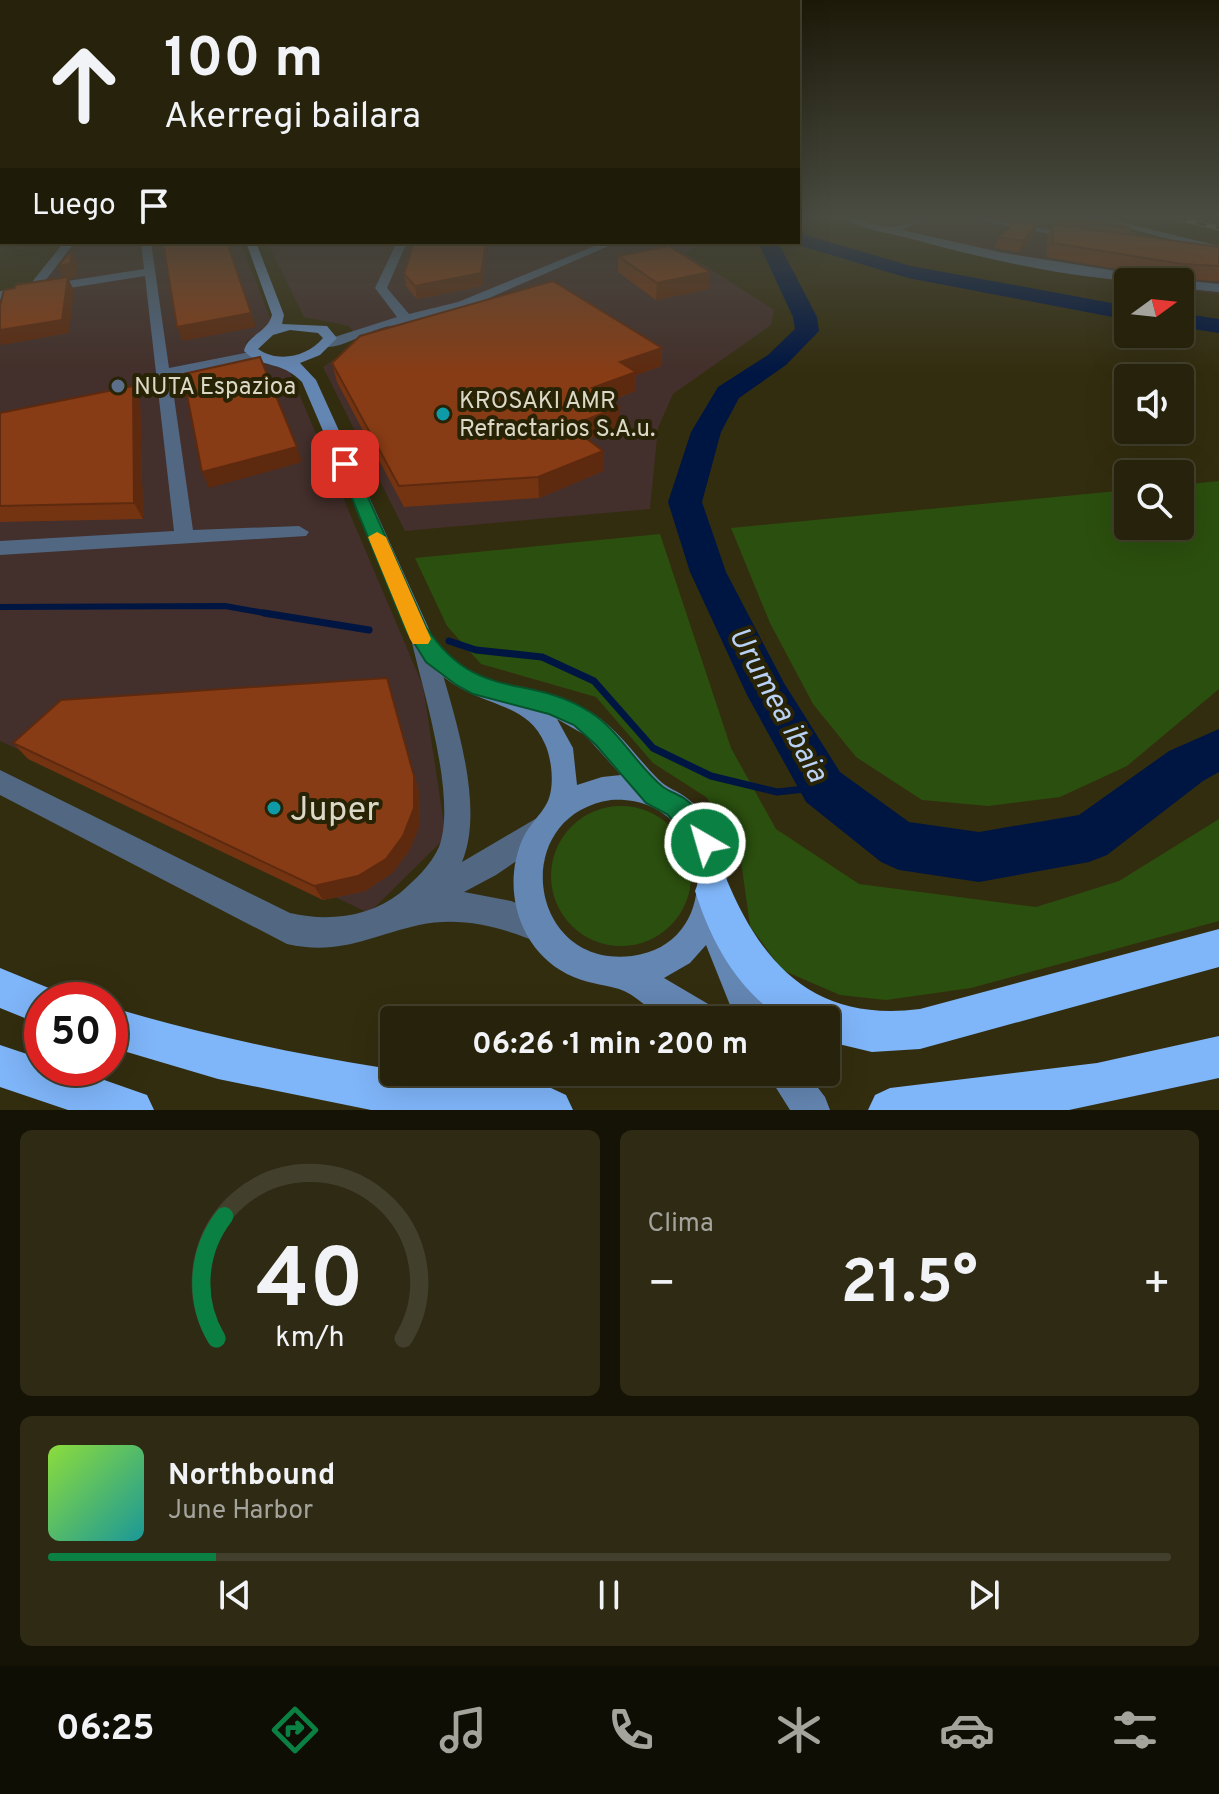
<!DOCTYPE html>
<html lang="es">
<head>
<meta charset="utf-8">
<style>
  body { margin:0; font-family:Overpass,sans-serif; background:#2e2a14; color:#f1f3f6; height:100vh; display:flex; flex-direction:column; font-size:30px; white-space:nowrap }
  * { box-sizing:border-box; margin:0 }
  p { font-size:26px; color:#a4a49d }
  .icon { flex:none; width:44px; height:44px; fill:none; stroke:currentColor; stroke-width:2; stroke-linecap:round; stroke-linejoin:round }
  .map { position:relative; height:1110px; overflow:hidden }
  .sheet { display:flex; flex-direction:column; gap:20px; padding:20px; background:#151306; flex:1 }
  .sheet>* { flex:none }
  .guide { position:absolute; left:0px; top:0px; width:800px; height:244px; box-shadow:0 8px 32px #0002,0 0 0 2px #423f2c; background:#26220b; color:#f1f3f6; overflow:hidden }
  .needle { width:52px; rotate:75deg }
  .tools { position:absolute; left:1114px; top:268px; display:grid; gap:16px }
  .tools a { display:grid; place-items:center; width:80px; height:80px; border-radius:8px; background:#26220b; box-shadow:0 8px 32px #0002,0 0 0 2px #423f2c; font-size:40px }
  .speed { position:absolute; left:24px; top:982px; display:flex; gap:16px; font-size:40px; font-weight:700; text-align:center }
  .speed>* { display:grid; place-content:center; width:104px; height:104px; border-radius:50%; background:#26220b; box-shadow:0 8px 32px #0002,0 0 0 2px #423f2c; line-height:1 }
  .speed .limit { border:12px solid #d22; background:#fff; color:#111 }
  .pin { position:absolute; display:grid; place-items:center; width:68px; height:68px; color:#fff; margin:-34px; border-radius:16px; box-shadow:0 4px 12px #0006 }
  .me { position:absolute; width:88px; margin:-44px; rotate:322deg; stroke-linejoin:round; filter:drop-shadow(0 0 6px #0008) }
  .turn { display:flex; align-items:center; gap:28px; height:168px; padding:0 32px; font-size:36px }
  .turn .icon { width:104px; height:104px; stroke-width:2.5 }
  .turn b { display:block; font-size:56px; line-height:68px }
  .then { display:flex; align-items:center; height:76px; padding:0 32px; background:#0003; gap:16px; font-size:30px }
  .big { font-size:60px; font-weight:700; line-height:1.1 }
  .sheet .card { flex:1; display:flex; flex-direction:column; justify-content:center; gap:12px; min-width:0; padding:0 28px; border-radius:12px; background:#2e2a14 }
  .sheet .dial { align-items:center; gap:0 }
  .dial svg { height:208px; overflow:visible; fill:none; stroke:#423f2c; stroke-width:7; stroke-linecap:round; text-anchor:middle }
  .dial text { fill:#f1f3f6; stroke:none }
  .song { display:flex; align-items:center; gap:24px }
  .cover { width:96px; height:96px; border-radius:12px; background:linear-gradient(135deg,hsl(90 70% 55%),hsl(180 70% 35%)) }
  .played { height:8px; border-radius:4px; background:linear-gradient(90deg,#0b8043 15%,#423f2c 15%) }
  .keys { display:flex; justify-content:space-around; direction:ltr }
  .heat { display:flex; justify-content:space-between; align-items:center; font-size:44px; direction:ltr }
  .sheet .tiles { flex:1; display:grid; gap:20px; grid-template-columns:1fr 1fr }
  .card:last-child { grid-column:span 2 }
  .trip { position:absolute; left:380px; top:1006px; width:460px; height:80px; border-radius:8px; background:#26220b; box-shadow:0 8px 32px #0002,0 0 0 2px #423f2c; font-weight:700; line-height:80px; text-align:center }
  .dock { display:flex; height:128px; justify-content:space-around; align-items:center; background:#0f0e04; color:#a4a49d }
  .dock .icon { width:56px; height:56px }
  .dock .selected { color:#0b8043 }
  .dock b { font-size:36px; color:#f1f3f6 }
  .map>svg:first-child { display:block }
  .industrial { fill:#432f2b }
  .green { fill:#2b4f0e }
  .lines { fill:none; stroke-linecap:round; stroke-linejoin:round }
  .stream-far1 { stroke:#001642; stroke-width:6 }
  .stream { stroke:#001642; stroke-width:7 }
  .river { fill:#001642; fill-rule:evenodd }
  .minor { fill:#516782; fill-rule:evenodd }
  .secondary { fill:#6486b2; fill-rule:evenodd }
  .motorway { fill:#7fb5f9; fill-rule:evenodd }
  .rail-casing { stroke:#827d65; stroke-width:5 }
  .rail { stroke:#292305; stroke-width:3; stroke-dasharray:10; stroke-linecap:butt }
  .wall { fill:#743412 }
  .shaded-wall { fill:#5e2a0f }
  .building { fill:#873c15; stroke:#5e2a0f; stroke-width:2 }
  .route { fill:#0b8043; stroke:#07532c; stroke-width:2 }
  .slow { fill:#f59e0b }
  .service-dot { fill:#5c6f8a; stroke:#292305; stroke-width:3 }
  .culture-dot { fill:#0f9aa8; stroke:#292305; stroke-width:3 }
  .labels { text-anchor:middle; stroke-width:8; stroke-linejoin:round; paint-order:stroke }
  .far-poi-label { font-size:24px; fill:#dbd8c7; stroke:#292305; text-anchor:start }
  .water-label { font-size:30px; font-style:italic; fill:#b9d1f5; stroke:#292305 }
  .near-poi-label { font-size:34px; fill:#dbd8c7; stroke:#292305; text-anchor:start }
</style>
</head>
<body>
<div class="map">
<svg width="1219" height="1110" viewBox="0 0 1219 1110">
  <rect width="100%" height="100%" fill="#332d0f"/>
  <!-- industrial -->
  <path class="industrial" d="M851,218H1085L1219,256V294L1180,289V282H1133L1026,266L910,238Z
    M64,242H240L271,320L266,328L247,341L245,352L251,360L289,370L423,686L446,837L369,913L0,741V292L29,287Z
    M267,242H707L685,253L774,310L771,325L673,394L658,428L650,509L405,531L323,367L360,341L349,326L304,317Z"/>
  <!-- green -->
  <path class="green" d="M1219,481V689L1127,766L1060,797L988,806L922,800L856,757L813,704L770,623L731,528L1128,490V526H1180V485Z
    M660,534L731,748L776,829L859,884L1036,907L1119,881L1219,819V921L971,988L886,1000L840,995L782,970L750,926L738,839L706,797L653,763L596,697L481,664L447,626L415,558Z
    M551 876a70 70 0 1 1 140 0a70 70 0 1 1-140 0Z"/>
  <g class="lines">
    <!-- stream-far1 -->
    <path class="stream-far1" d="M0,607L225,606L276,615"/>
    <!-- stream -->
    <path class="stream" d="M264,613L369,630
      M449,641L476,650L542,657L594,681L653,748L711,776L777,792L823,787"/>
    <!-- river -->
    <path class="river" d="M798,233L911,266L1128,306V320L908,278L791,243L798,242Z
      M758,242H778L817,317L819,331L786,365L739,398L721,432L702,502L726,572L784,683L840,772L909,822L979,832L1079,815L1169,751L1219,729V772L1203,781L1107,855L1089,862L979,882L899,870L881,862L806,802L747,695L690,572L668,502L691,432L718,387L768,355L795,329L793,317Z
      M1180,313L1219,319V333L1180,327Z"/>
    <!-- minor -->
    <path class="minor" d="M844,218C860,217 874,226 889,227C902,227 914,218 928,218L902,230L1004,253L1161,278L1167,282C1083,282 989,260 908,238C888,233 861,229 844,218Z
      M967,218H987L1081,236L1076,239Z
      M1088,218H1104L1219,246V252Z
      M64,242H75L42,285L144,269L141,242H151L169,368L255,351L262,355L255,359L171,376L193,530L299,526L309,532L306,536L0,555V541L174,531L145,276L0,299V291L28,287Z
      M397,242H407L387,288L409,314L458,302L604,242H618L466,308L421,319C416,327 396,324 385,327C366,332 342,349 322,347V341L397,317L375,288Z
      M1180,280L1219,284V292L1180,288V282H1175Z
      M423,634L431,637L434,643C450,704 487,802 462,862L542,815L552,819L556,828L552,837L496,875L464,892L511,901L551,916L556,927L551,938L540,943C501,927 461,916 419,925C370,936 340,956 287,944L0,795V770L290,913C328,922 370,917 400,893C415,880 431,865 439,847C457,799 424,694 412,643L415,637Z"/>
    <!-- secondary -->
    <path class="secondary" d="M246,242H256L284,315L282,324L327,326L337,338L320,355L300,363L316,380L433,638C482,698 525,679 584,708C615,724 634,755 658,779C666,788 679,791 688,799C724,827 736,878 719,920L729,924L770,1020H736L706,945L690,963L664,978L715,1008L720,1020C705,1020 685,1024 671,1020C652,1015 638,995 619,989C601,984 585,983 567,974C518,949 501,887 523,838C529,825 540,816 547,803C555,788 552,759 545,744C530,709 498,707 468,692C447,682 431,668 417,650L302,382C280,359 263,370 244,351C247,335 268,332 272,315ZM290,330L318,333L323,338C307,357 278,363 258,349L273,335ZM557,719L585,735L621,775L602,777L577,785L573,748ZM611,800C714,794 729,944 632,956C527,969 508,815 611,800Z
      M766,1072H806L825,1097L830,1110H790Z"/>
    <!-- motorway -->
    <path class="motorway" d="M713,873L726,878C763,968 817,1022 920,1009L1219,929V967L920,1049L872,1052L826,1041V1020H784C737,989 712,944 695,891L700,878Z
      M0,968L56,991L60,1000H42V1025L0,1008Z
      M110,1007C256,1050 400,1075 551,1088L566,1095L573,1110H371L218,1079L110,1047Z
      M1219,1036V1078L1069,1110H868L875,1095L890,1088L1097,1063Z
      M0,1045L42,1059V1068H70L147,1095L154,1110H68L0,1087Z"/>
    <!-- rail casing -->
    <g class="rail-casing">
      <path id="rail" d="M1177,218L1219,228"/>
    </g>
    <!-- rail -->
    <use href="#rail" class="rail"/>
  </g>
  <!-- wall -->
  <path class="wall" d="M866,218H901L882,223Z
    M1061,218L1131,228L1128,235L1219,247V281L1175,279L1047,257V238L1052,224L1058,225Z
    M1034,235L1019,252L995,248L999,237Z
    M414,242H489L482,286L417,299L406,286L404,274Z
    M618,256L709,289L656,300L618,272Z
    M662,348L661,366L636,375L635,391L610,401L619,407V427L588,439L603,451V471L539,498L404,507L337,382L332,363Z
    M140,401L143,519L0,522V413Z
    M387,678L419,792L420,824L409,851L392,873L365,891L323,900L28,759L13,743Z"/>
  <!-- shaded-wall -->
  <path class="shaded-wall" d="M883,218H901L882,223Z
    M1037,224L1034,235L1019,252L1023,241Z
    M486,242H489L482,286L417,299L415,286Z
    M72,250L78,262L76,277L68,278L74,290L69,333L2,345L0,342V330L64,279L58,266Z
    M710,272L709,289L656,300L657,283Z
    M251,313L256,327L183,341L177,327Z
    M662,348L661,366L636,375L635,391L593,407L592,388L620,362Z
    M133,386L140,401L143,519L134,503Z
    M619,407V427L571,446L570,426Z
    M297,447L302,462L209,488L202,472Z
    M603,451V471L539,498L538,477Z
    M387,678L419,792L420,824L409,851L392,873L365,891L323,900L314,886Z"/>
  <!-- building -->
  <path class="building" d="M1061,218H1092L1131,228Z
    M1016,220L1037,224L1023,241L999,237Z
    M1052,224L1219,247V266L1182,264L1053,243Z
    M163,242H227L251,313L177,327Z
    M414,242H486L481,273L415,286L404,274Z
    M669,246L710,272L657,283L618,256Z
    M72,250L70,264L58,266Z
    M68,277L62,320L0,330V306L4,290L15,288L16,285Z
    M553,281L662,348L620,362L636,372L592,388L619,407L570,426L603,451L538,477L399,486L332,363L360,336Z
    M260,357L297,447L202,472L183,374Z
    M133,386L134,503L0,506V413Z
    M387,678L414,776V808L403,836L386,859L358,876L314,886L13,743L61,700Z"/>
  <!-- sky -->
  <linearGradient id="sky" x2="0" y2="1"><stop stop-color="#1c1908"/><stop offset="0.58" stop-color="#4a4c42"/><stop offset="1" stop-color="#4a4c42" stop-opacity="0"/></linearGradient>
  <rect width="1219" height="373" fill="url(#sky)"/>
  <!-- route -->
  <path class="route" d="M345,459L353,464L426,627C477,704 527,672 590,712C620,731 636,765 663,787C670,792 678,794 685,799C700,810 711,826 718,843L714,851L705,855L696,851L683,831L667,814L646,803L596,745L574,725L549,714L473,694L455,684L426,662L406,630L338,464Z"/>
  <!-- slow -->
  <path class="slow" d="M377,532L386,537L431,639L428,644H413L410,639L368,537Z"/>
  <!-- markers -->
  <circle class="service-dot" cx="118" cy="386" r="8"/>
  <g class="culture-dot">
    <circle cx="443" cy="414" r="8"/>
    <circle cx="274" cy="808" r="8"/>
  </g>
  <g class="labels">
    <!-- far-poi labels -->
    <g class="far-poi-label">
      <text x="134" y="394">NUTA Espazioa</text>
      <text x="459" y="408">KROSAKI AMR<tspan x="459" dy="28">Refractarios S.A.u.</tspan></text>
    </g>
    <!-- water labels -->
    <g class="water-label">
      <text transform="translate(779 704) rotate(61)" y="10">Urumea ibaia</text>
    </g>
    <!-- near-poi labels -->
    <g class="near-poi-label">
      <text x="290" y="820">Juper</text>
    </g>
  </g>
</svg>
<div class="tools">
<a><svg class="needle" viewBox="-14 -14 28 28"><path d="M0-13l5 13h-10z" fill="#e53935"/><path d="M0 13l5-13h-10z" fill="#a4a49d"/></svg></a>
<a><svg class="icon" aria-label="sound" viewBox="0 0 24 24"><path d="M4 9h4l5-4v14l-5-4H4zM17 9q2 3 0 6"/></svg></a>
<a><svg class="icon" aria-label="search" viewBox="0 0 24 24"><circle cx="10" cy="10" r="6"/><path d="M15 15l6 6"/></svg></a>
</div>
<div class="speed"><div class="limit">50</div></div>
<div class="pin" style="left:345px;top:464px;background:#d93025"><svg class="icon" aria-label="arrive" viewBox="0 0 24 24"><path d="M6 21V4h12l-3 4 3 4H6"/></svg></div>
<svg class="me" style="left:705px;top:843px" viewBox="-20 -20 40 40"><circle r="17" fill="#0b8043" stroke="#fff" stroke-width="3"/><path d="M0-11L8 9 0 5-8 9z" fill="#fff"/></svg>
<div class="trip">06:26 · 1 min · 200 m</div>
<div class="guide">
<div class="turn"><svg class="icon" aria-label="ahead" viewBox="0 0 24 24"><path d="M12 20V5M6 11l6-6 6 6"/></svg><div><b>100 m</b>Akerregi bailara</div></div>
<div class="then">Luego<svg class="icon" aria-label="arrive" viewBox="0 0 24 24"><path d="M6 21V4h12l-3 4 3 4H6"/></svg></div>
</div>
</div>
<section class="sheet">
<div class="tiles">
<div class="card dial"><svg viewBox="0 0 100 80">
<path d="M14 69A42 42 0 1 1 86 69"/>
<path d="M14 69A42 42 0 0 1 17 22" stroke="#0b8043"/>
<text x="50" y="56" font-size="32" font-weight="700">40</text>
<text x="50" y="72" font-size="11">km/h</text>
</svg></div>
<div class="card"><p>Clima</p>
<div class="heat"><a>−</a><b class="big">21.5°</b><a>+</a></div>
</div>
<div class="card">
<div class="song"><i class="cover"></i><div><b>Northbound</b><p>June Harbor</p></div></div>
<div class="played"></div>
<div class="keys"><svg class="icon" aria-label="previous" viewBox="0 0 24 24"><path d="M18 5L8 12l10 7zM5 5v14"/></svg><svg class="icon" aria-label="pause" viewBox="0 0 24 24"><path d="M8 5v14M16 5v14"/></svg><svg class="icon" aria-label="next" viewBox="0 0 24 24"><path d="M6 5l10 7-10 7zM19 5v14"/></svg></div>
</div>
</div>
</section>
<nav class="dock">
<b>06:25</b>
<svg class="icon selected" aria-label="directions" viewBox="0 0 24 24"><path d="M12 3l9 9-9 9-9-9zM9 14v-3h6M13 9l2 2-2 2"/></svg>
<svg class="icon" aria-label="music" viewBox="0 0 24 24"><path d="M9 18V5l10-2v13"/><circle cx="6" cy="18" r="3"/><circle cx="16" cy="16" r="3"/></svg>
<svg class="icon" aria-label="phone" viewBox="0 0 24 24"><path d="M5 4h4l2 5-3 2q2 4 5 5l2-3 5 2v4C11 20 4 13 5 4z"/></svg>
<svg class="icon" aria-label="climate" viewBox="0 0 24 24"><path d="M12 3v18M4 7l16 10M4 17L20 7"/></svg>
<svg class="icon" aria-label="car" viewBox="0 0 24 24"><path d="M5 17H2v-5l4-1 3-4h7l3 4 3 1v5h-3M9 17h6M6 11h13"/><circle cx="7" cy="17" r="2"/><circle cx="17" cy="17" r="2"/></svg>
<svg class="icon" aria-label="filters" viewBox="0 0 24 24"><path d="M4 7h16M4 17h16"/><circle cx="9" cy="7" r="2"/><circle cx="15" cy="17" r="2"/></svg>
</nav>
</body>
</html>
